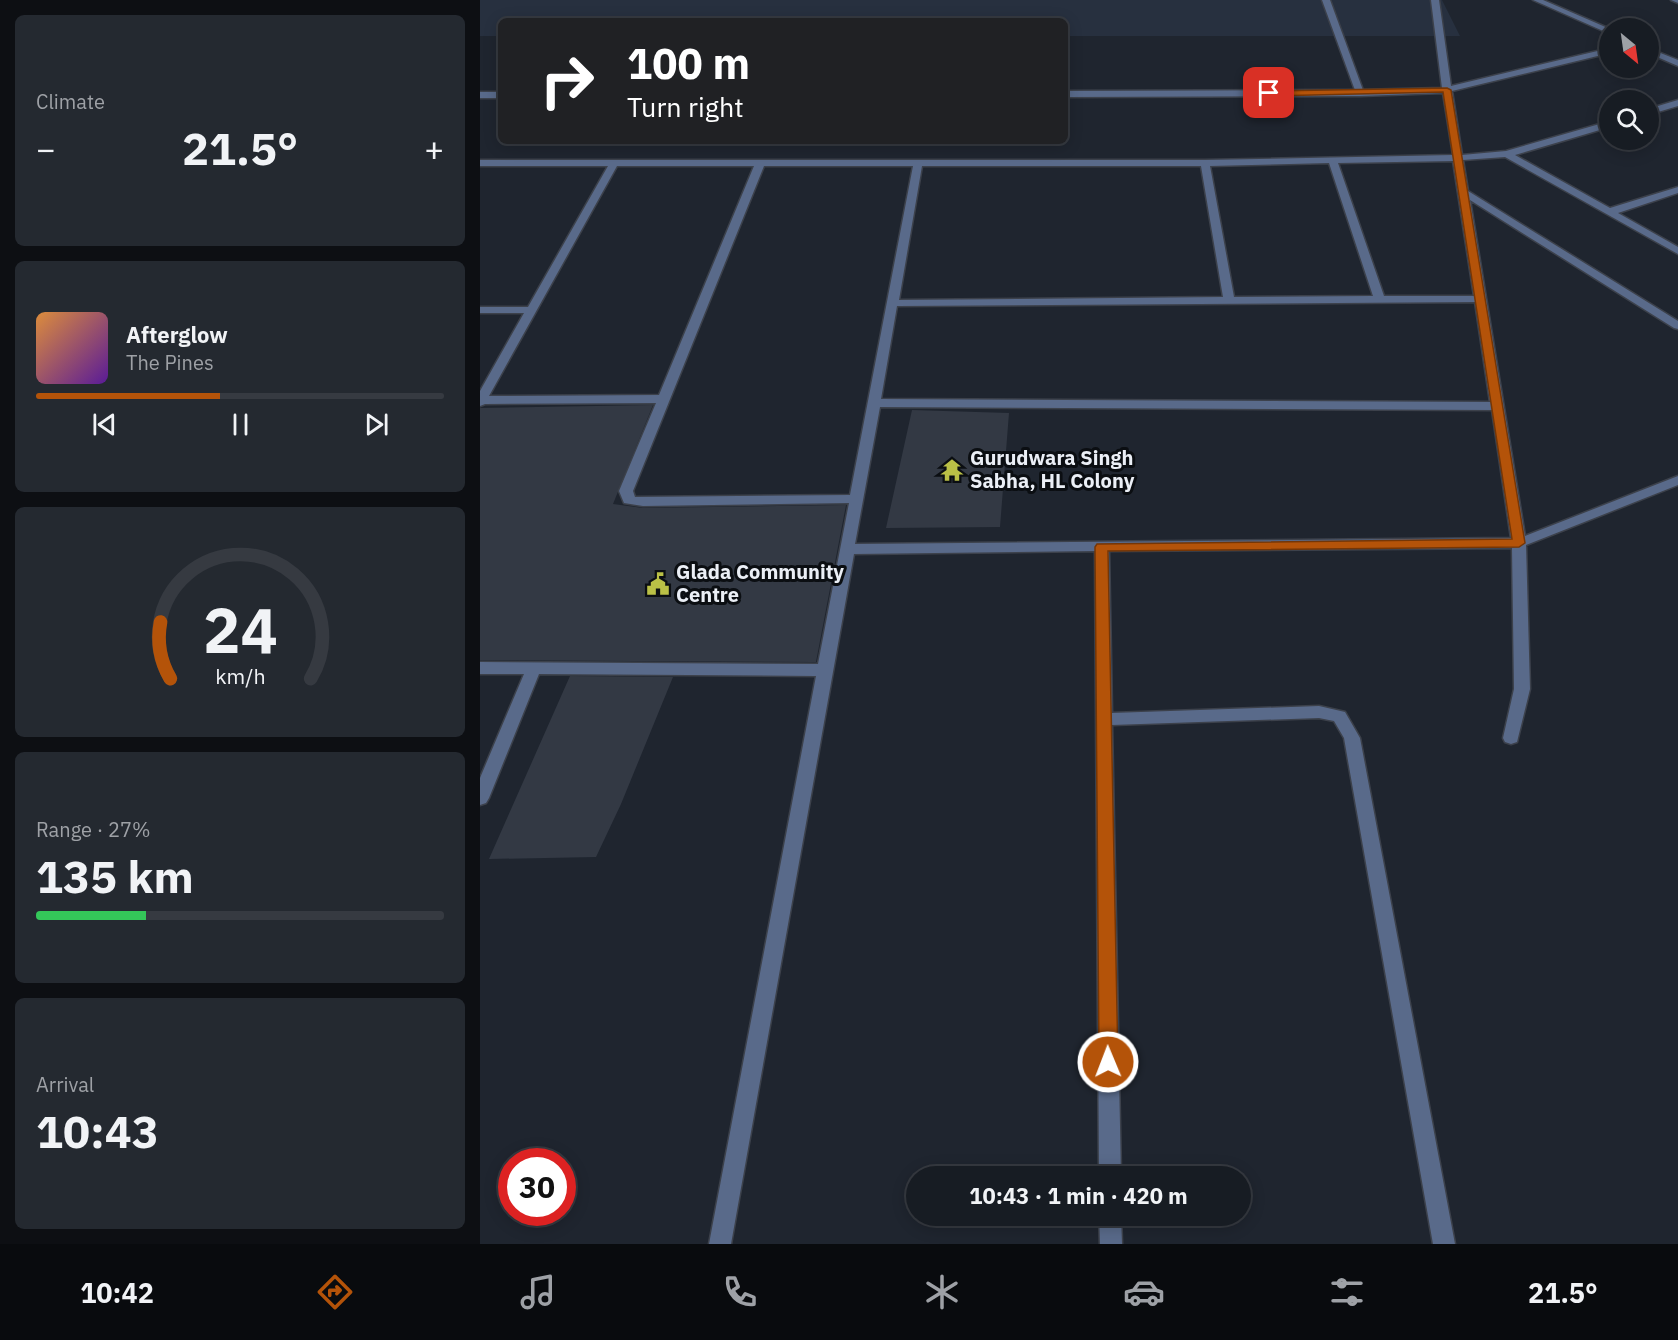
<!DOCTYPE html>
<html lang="en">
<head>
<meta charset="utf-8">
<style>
  body { margin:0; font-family:"IBM Plex Sans",sans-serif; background:#242930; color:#f1f3f6; height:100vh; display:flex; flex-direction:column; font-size:22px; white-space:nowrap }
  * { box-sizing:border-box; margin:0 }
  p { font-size:20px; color:#9ea1a6 }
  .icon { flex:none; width:33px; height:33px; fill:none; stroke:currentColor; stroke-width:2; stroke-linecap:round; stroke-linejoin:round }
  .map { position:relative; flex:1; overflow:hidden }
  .panel { display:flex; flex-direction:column; gap:15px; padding:15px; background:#0d0f13; width:480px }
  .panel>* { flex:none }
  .guide { position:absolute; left:18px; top:18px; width:570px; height:126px; border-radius:9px; box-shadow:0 3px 15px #0003,0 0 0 2px #363a41; background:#202124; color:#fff; overflow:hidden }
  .needle { width:39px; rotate:151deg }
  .tools { position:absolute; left:1119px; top:18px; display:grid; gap:12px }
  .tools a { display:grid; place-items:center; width:60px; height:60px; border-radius:50%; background:#171c23; box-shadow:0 3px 15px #0003,0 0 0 2px #363a41; font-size:30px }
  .speed { position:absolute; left:18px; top:1148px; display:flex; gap:12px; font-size:30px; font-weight:700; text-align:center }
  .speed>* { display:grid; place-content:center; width:78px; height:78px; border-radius:50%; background:#171c23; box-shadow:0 3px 15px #0003,0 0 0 2px #363a41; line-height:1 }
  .speed .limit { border:9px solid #d22; background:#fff; color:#111 }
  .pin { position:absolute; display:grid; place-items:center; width:51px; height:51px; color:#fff; margin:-26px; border-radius:12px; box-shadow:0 3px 9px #0006 }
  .me { position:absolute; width:66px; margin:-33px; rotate:359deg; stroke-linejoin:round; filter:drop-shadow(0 0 4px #0008) }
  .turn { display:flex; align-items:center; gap:21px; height:126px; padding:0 30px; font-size:27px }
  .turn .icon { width:78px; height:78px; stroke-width:2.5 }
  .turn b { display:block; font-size:42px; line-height:51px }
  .big { font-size:45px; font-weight:700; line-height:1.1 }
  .panel .widget { flex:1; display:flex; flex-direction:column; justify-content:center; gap:9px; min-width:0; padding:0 21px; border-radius:9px; background:#242930 }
  .panel .dial { align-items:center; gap:0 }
  .dial svg { height:156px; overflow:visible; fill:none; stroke:#363a41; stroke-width:7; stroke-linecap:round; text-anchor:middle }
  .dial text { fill:#f1f3f6; stroke:none }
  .song { display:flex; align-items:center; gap:18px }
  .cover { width:72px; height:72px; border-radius:9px; background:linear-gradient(135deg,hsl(30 70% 55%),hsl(270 70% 35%)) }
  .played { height:6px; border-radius:3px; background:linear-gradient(90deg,#b45309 45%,#363a41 45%) }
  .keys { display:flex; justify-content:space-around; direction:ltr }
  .heat { display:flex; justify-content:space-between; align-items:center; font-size:33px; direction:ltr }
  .charge { height:9px; border-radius:4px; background:linear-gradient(90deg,#34c759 27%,#363a41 0) }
  .trip { position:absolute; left:426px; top:1166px; width:345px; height:60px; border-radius:30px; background:#171c23; box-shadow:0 3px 15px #0003,0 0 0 2px #363a41; font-weight:700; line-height:60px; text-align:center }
  .tab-bar { display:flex; height:96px; justify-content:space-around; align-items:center; background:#090b0e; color:#9ea1a6 }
  .tab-bar .icon { width:42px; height:42px }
  .tab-bar .current { color:#b45309 }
  .tab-bar b { font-size:27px; color:#f1f3f6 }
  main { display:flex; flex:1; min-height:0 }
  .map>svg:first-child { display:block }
  .built { fill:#27303f }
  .building { fill:#333944 }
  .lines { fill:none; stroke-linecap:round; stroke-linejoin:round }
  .service-casing { stroke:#3c414b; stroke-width:3 }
  .minor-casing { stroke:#3c414b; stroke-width:3 }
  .service { fill:#596a8a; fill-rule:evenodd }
  .minor { fill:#596a8a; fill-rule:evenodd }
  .route { fill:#b45309; stroke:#753606; stroke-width:1.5 }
  .labels { text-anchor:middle; stroke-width:6; stroke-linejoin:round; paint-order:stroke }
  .poi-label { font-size:20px; font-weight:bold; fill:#ebeff6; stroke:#0b0e12; text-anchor:start }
</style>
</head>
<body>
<main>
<section class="panel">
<div class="widget"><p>Climate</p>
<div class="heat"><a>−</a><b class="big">21.5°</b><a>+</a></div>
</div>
<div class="widget">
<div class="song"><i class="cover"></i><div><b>Afterglow</b><p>The Pines</p></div></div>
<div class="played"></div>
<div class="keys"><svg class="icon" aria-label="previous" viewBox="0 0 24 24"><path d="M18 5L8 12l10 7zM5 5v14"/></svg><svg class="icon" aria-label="pause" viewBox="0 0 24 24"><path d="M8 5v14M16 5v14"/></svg><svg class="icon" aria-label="next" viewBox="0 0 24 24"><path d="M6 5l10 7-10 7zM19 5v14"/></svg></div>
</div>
<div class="widget dial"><svg viewBox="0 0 100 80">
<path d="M14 69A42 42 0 1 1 86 69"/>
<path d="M14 69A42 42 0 0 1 9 40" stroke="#b45309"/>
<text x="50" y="56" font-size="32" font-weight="700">24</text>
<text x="50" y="72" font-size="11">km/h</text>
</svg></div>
<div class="widget"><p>Range · 27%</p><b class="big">135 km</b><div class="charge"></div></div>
<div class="widget"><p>Arrival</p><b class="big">10:43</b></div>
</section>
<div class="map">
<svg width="1198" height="1244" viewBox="0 0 1198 1244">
  <rect width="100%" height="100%" fill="#1f252f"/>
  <!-- built -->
  <path class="built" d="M0,0H962L980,36H585V21H21V36H0Z"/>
  <!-- building -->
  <path class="building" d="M173,405L133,504L163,508L366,505L336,662L0,660V408Z
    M432,410L529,413L520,527L406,528Z
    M90,676L193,677L141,804L116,857L9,859Z"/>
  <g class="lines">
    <!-- service casing -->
    <g class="service-casing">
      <path id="service" d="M842,0H850L884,93L883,95L876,93Z"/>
    </g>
    <!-- minor casing -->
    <g class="minor-casing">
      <path id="minor" d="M951,0H959L971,86L1130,48V53L972,91L982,155L1026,151L1130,121V127L1035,155L1130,208L1198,187V193L1138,213L1198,247V254L1025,157L983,160L988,191L1198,321V329L1194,328L990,200L1045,536L1198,476V485L1046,545L1050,689L1037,742L1031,744L1025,742L1023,738L1034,689L1032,548L629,551L632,713L839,706L865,712L880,738L975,1244H953L864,738L854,721L839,718L632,725L641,1176H619L615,551L374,554L251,1244H229L336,676L59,674L9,798L6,803L0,805V778L44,674H0V662L338,664L369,503L163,506L144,503L139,491L176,403L5,404L0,406V391L44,313H0V307H48L128,166H0V160H725L973,155L963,93L880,96L585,97V91L880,90L962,88ZM973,161L994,296H904L858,163ZM849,163L893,296L754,297L730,166ZM137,166H274L179,395L9,396ZM284,166H433L370,495L155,497L153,491ZM442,166H721L743,297L419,300ZM995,302L1010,402L401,399L417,306ZM400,407L1012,410L1031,538L375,544Z
        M1053,0H1063L1130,29V34Z
        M1191,0H1198V3Z
        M1168,48L1198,60V66L1168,53Z
        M0,92H21V98H0Z
        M1198,100V106L1168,115V109Z
        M619,1215H641L642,1244H620Z"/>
    </g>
    <!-- service -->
    <use href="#service" class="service"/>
    <!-- minor -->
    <use href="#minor" class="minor"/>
  </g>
  <!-- route -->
  <path class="route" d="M967,88L971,90L1045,543L1039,547L628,551L638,1062L635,1068L628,1070L622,1068L619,1062L615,547L617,544L1032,539L963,92L789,96L785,93L789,91Z"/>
  <!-- icons -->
  <defs>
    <g id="temple-bare" transform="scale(1.8)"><path d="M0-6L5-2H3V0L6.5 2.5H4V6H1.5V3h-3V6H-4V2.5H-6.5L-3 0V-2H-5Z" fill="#bac046" stroke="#0b0e12" stroke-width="2.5" paint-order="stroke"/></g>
    <g id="civic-bare" transform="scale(1.8)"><path d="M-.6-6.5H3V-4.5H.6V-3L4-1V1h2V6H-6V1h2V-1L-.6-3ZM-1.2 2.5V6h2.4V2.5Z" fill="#bac046" stroke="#0b0e12" stroke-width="2.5" paint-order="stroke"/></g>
  </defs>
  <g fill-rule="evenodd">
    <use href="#temple-bare" x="472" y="470"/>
    <use href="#civic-bare" x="178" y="584"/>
  </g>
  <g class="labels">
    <!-- poi labels -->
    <g class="poi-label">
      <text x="490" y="465">Gurudwara Singh<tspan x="490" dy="23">Sabha, HL Colony</tspan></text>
      <text x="196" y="579">Glada Community<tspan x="196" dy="23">Centre</tspan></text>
    </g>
  </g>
</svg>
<div class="tools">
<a><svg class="needle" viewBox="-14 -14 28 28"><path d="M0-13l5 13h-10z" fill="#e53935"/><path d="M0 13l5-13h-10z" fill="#9ea1a6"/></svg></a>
<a><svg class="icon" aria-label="search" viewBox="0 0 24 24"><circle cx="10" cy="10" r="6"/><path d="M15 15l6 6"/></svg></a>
</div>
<div class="speed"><div class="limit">30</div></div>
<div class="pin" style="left:789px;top:93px;background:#d93025"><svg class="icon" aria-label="arrive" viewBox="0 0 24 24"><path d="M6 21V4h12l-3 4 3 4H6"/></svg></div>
<svg class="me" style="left:628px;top:1062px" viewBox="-20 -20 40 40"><circle r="17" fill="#b45309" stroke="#fff" stroke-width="3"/><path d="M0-11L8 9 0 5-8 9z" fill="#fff"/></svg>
<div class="trip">10:43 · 1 min · 420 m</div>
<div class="guide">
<div class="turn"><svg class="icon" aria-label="right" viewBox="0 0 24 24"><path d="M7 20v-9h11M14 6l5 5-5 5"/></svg><div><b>100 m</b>Turn right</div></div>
</div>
</div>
</main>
<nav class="tab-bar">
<b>10:42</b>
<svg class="icon current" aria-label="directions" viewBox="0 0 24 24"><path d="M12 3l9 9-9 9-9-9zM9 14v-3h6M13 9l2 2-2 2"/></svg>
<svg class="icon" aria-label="music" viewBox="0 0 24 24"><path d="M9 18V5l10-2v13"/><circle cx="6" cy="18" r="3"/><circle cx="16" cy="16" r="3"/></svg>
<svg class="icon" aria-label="phone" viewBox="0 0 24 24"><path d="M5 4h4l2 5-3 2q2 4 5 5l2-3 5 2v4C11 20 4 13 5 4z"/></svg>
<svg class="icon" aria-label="climate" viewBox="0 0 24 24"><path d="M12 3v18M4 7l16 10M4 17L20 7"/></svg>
<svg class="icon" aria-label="car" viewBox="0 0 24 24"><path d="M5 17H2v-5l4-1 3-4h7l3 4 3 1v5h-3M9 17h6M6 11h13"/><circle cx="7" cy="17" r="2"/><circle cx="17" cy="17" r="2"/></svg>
<svg class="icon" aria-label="filters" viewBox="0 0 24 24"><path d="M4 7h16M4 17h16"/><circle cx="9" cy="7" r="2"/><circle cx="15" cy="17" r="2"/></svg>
<b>21.5°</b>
</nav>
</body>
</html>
